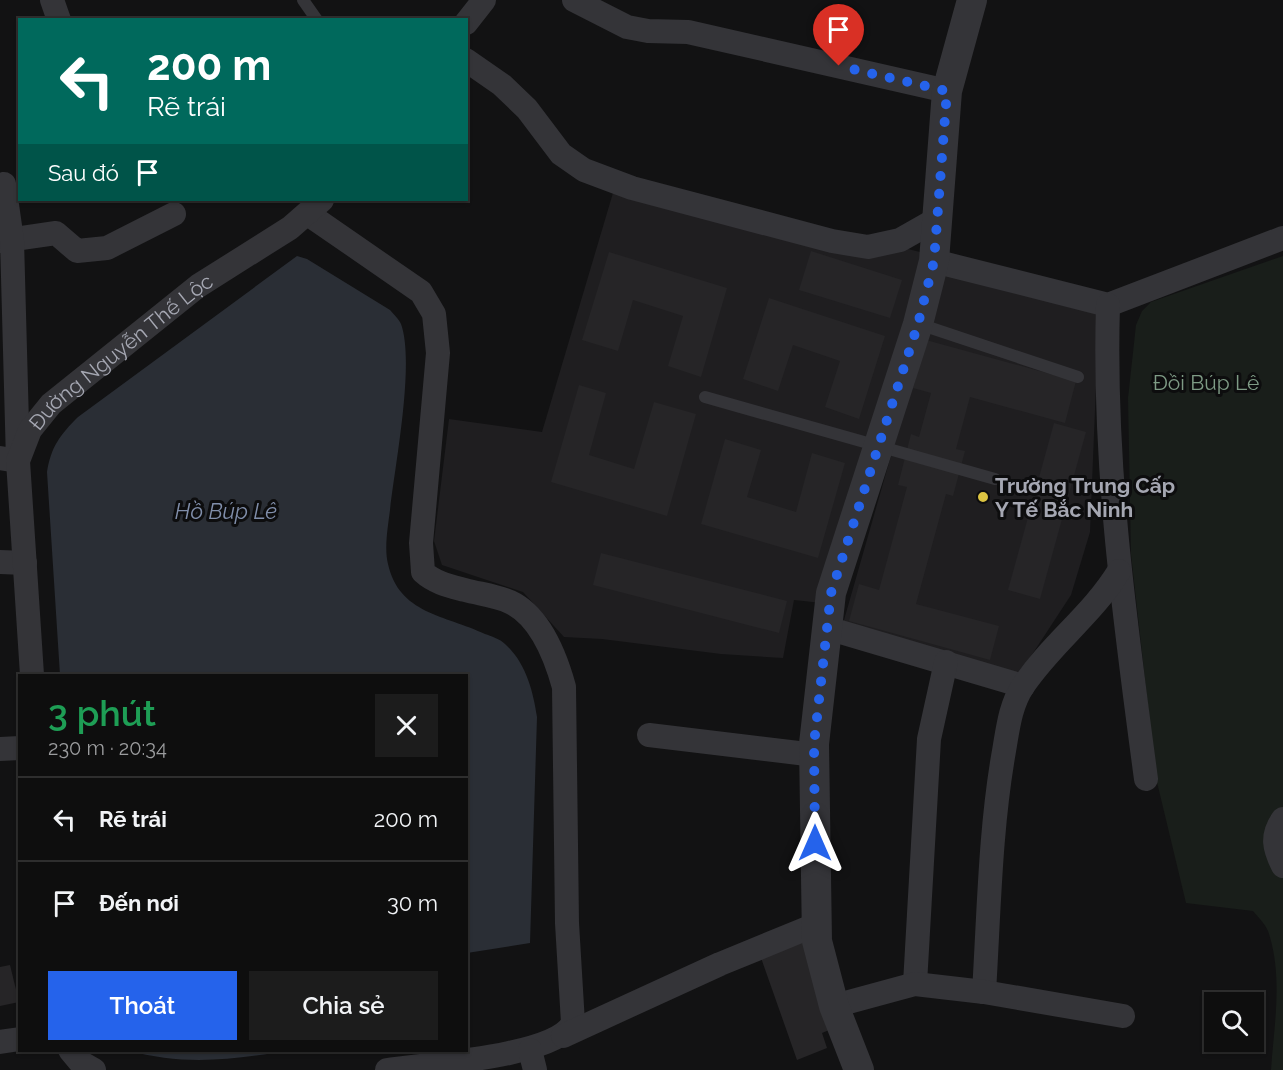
<!DOCTYPE html>
<html lang="vi">
<meta charset="utf-8">
<style>
body{margin:0;font-family:Raleway,sans-serif;background:#1c1c1c;color:#f1f3f6;height:100vh;display:flex;flex-direction:column;font-size:22px;white-space:nowrap}
*{box-sizing:border-box;margin:0}
p{font-size:20px;color:#9b9c9e}
.icon{flex:none;width:33px;height:33px;fill:none;stroke:currentColor;stroke-width:2;stroke-linecap:round;stroke-linejoin:round}
.map{position:relative;flex:1;overflow:hidden}
.details{position:absolute;left:18px;top:674px;width:450px;height:378px;display:flex;flex-direction:column;background:#0e0e0e;border-radius:0px;box-shadow:0 2px 4px #0004,0 0 0 2px #2e2e2e}
.details>*{flex:none}
.hud{position:absolute;left:18px;top:18px;width:450px;height:183px;border-radius:0px;box-shadow:0 2px 4px #0004,0 0 0 2px #2e2e2e;background:#00695c;color:#fff;overflow:hidden}
.fabs{position:absolute;left:1204px;top:992px;display:grid;gap:12px}
.fabs a{display:grid;place-items:center;width:60px;height:60px;border-radius:0px;background:#0e0e0e;box-shadow:0 2px 4px #0004,0 0 0 2px #2e2e2e;font-size:30px}
.pin{position:absolute;display:grid;place-items:center;width:51px;height:51px;color:#fff;margin:-62px -26px;border-radius:50% 50% 50% 0;rotate:-45deg;box-shadow:0 0 6px #0007}
.pin .icon{rotate:45deg}
.me{position:absolute;width:66px;margin:-33px;rotate:0deg;stroke-linejoin:round;filter:drop-shadow(0 0 4px #0008)}
.turn{display:flex;align-items:center;gap:21px;height:126px;padding:0 30px;font-size:27px}
.turn .icon{width:78px;height:78px;stroke-width:2.5}
.turn b{display:block;font-size:42px;line-height:51px}
.then{display:flex;align-items:center;height:57px;padding:0 30px;background:#0003;gap:12px;font-size:22px}
.round{display:grid;place-items:center;flex:none;width:63px;height:63px;border-radius:0px;background:#1c1c1c}
.headline{display:flex;align-items:center;justify-content:space-between;height:102px;padding:0 30px}
h1{font-size:36px;font-weight:600;line-height:45px;color:#1e9e55}
.cta{display:flex;gap:12px;margin-top:auto;padding:12px 30px}
.cta a{flex:1;height:69px;border-radius:0px;background:#2563eb;color:#fff;font-size:24px;font-weight:600;line-height:69px;text-align:center}
.cta a+a{background:#1c1c1c;color:#f1f3f6}
ul{padding:0;list-style:none}
li{display:flex;align-items:center;gap:18px;height:84px;padding:0 30px;border-top:2px solid #2e2e2e}
li div{flex:1}
li b{display:block;font-size:22px}
li em{font-style:normal}
.map>svg:first-child{display:block}
.built{fill:#1f1e20}
.green{fill:#191e1a}
.water{fill:#2a2e35}
.building{fill:#262527}
.lines{fill:none;stroke-linecap:round;stroke-linejoin:round}
.service{stroke:#343438;stroke-width:12}
.minor{stroke:#343438;stroke-width:24}
.tertiary{stroke:#343438;stroke-width:30}
.route{stroke:#2563eb;stroke-width:10;stroke-dasharray:0 18}
.poi-dot{fill:#dcc442;stroke:#0d0d0e;stroke-width:2}
.labels{text-anchor:middle;dominant-baseline:central;stroke-width:6;stroke-linejoin:round;paint-order:stroke}
.street-label{font-size:21px;fill:#a5a7b2;stroke:#0d0d0e}
.park-label{font-size:21px;fill:#7e9b85;stroke:#0d0d0e}
.poi-label{font-size:21px;font-weight:bold;fill:#a5a7b2;stroke:#0d0d0e;text-anchor:start}
.water-label{font-size:22px;font-style:italic;fill:#808eaa;stroke:#0d0d0e}
</style>
<div class="map">
<svg width="1283" height="1070" viewBox="0 0 1283 1070">
<rect width="100%" height="100%" fill="#121213"/>
<!-- built -->
<g class="built">
<path d="M618,176L928,254L822,603L794,600L783,658L721,654L602,639L564,637L523,592L442,565L434,541L449,419L542,432Z"/>
<path d="M943,274L1099,312L1090,532L1071,595L1018,676L842,627Z"/>
</g>
<!-- green -->
<path class="green" d="M1283,256V1070H1271C1274,1025 1283,979 1269,934C1267,926 1259,918 1253,911L1186,903L1156,778L1131,554L1128,398L1136,325L1142,311L1151,302Z"/>
<!-- water -->
<g class="water">
<path d="M297,256L307,259L390,310C394,315 399,319 401,324C415,363 395,465 390,510C388,526 384,548 388,564C399,614 445,615 485,634C491,636 500,639 505,644C526,663 533,691 537,717L530,943L467,953L466,675H60L47,472C51,447 60,435 78,417Z"/>
<path d="M127,1050H295C234,1059 187,1067 127,1050Z"/>
</g>
<!-- building -->
<g class="building">
<path d="M811,251L902,280L890,318L799,290Z"/>
<path d="M609,252L727,288L701,377L668,366L683,316L633,300L618,351L582,340Z"/>
<path d="M769,298L885,336L859,419L825,407L840,361L793,345L778,391L743,379Z"/>
<path d="M926,340L1076,381L1065,423L970,397L956,449L965,451L953,496L946,494L916,604L999,626L990,660L849,621L859,584L879,590L907,487L898,485L911,434L919,437L931,393L913,388Z"/>
<path d="M579,385L606,393L589,455L634,469L654,402L696,414L667,516L551,482Z"/>
<path d="M1054,423L1086,432L1040,599L1008,590Z"/>
<path d="M725,439L761,450L747,497L796,512L812,453L845,463L818,558L701,524Z"/>
<path d="M601,553L787,601L779,633L593,585Z"/>
<path d="M804,938L836,1027L822,1033L827,1048L797,1060L760,955Z"/>
<path d="M10,965L19,1002L0,1006V967Z"/>
</g>
<g class="lines">
<!-- service -->
<g class="service">
<path d="M303,0L317,20"/>
<path d="M919,324L1078,377"/>
<path d="M705,397L995,479"/>
</g>
<!-- minor -->
<g class="minor">
<path d="M52,0L59,20"/>
<path d="M574,0L627,27L648,31L688,32L947,91"/>
<path d="M466,23L484,0"/>
<path d="M466,60L502,85L527,109L561,154L584,170L632,188L832,241L868,247L900,240L937,219"/>
<path d="M308,214L421,292L434,314L438,353L421,543L423,572C435,583 450,586 465,590C480,594 497,596 510,602C540,616 556,658 564,687L567,923L573,1023C555,1057 427,1064 387,1070"/>
<path d="M0,241L56,233L77,251L107,248L174,214"/>
<path d="M934,261L1108,305L1283,238"/>
<path d="M1108,305C1103,465 1125,621 1146,779"/>
<path d="M0,458L18,461L12,240L4,184"/>
<path d="M0,562L25,563"/>
<path d="M827,628L1023,686"/>
<path id="s1" d="M32,675L18,461L30,430L51,404L198,286L290,228L322,200"/>
<path d="M649,735L815,755"/>
<path d="M0,749L20,748"/>
<path d="M1283,819C1271,836 1274,848 1283,866"/>
<path d="M915,984L929,739L946,662"/>
<path d="M984,992C989,912 990,830 1004,751C1008,728 1010,706 1023,686C1051,644 1093,614 1119,571"/>
<path d="M834,1006L915,984L984,992L1123,1016"/>
<path d="M563,1036L720,964L815,925"/>
<path d="M0,1042L20,1039"/>
<path d="M70,1050L80,1062L94,1070"/>
<path d="M530,1050L535,1070"/>
</g>
<!-- tertiary -->
<path class="tertiary" d="M859,1070L834,1006L817,941L814,744L831,593L918,324L934,261L947,91L972,0"/>
</g>
<g class="lines">
<!-- route -->
<path class="route" d="M815,843L814,744L831,593L918,324L934,261L947,91L839,66"/>
</g>
<!-- markers -->
<circle class="poi-dot" cx="983" cy="497" r="6"/>
<g class="labels">
<!-- street labels -->
<g class="street-label">
<text stroke="none"><textPath href="#s1" startOffset="368">Đường Nguyễn Thế Lộc</textPath></text>
</g>
<!-- park labels -->
<g class="park-label">
<text x="1206" y="382">Đồi Búp Lê</text>
</g>
<!-- poi labels -->
<g class="poi-label">
<text x="995" y="485">Trường Trung Cấp<tspan x="995" dy="24">Y Tế Bắc Ninh</tspan></text>
</g>
<!-- water labels -->
<g class="water-label">
<text x="226" y="511">Hồ Búp Lê</text>
</g>
</g>
</svg>
<div class="fabs">
<a><svg class="icon" aria-label="search" viewBox="0 0 24 24"><circle cx="10" cy="10" r="6"/><path d="M15 15l6 6"/></svg></a>
</div>
<div class="pin" style="left:839px;top:66px;background:#d93025"><svg class="icon" aria-label="arrive" viewBox="0 0 24 24"><path d="M6 21V4h12l-3 4 3 4H6"/></svg></div>
<svg class="me" style="left:815px;top:843px" viewBox="-20 -20 40 40"><path d="M0-17L14 15 0 8-14 15z" fill="#2563eb" stroke="#fff" stroke-width="4"/></svg>
<div class="hud">
<div class="turn"><svg class="icon" aria-label="left" viewBox="0 0 24 24"><path d="M17 20v-9H6M10 6l-5 5 5 5"/></svg><div><b>200 m</b>Rẽ trái</div></div>
<div class="then">Sau đó<svg class="icon" aria-label="arrive" viewBox="0 0 24 24"><path d="M6 21V4h12l-3 4 3 4H6"/></svg></div>
</div>
<section class="details">
<div class="headline"><div><h1>3 phút</h1><p>230 m · 20:34</p></div><a class="round"><svg class="icon" aria-label="close" viewBox="0 0 24 24"><path d="M6 6l12 12M18 6L6 18"/></svg></a></div>
<ul>
<li><svg class="icon" aria-label="left" viewBox="0 0 24 24"><path d="M17 20v-9H6M10 6l-5 5 5 5"/></svg><div><b>Rẽ trái</b></div><em>200 m</em></li>
<li><svg class="icon" aria-label="arrive" viewBox="0 0 24 24"><path d="M6 21V4h12l-3 4 3 4H6"/></svg><div><b>Đến nơi</b></div><em>30 m</em></li>
</ul>
<div class="cta"><a>Thoát</a><a>Chia sẻ</a></div>
</section>
</div>
